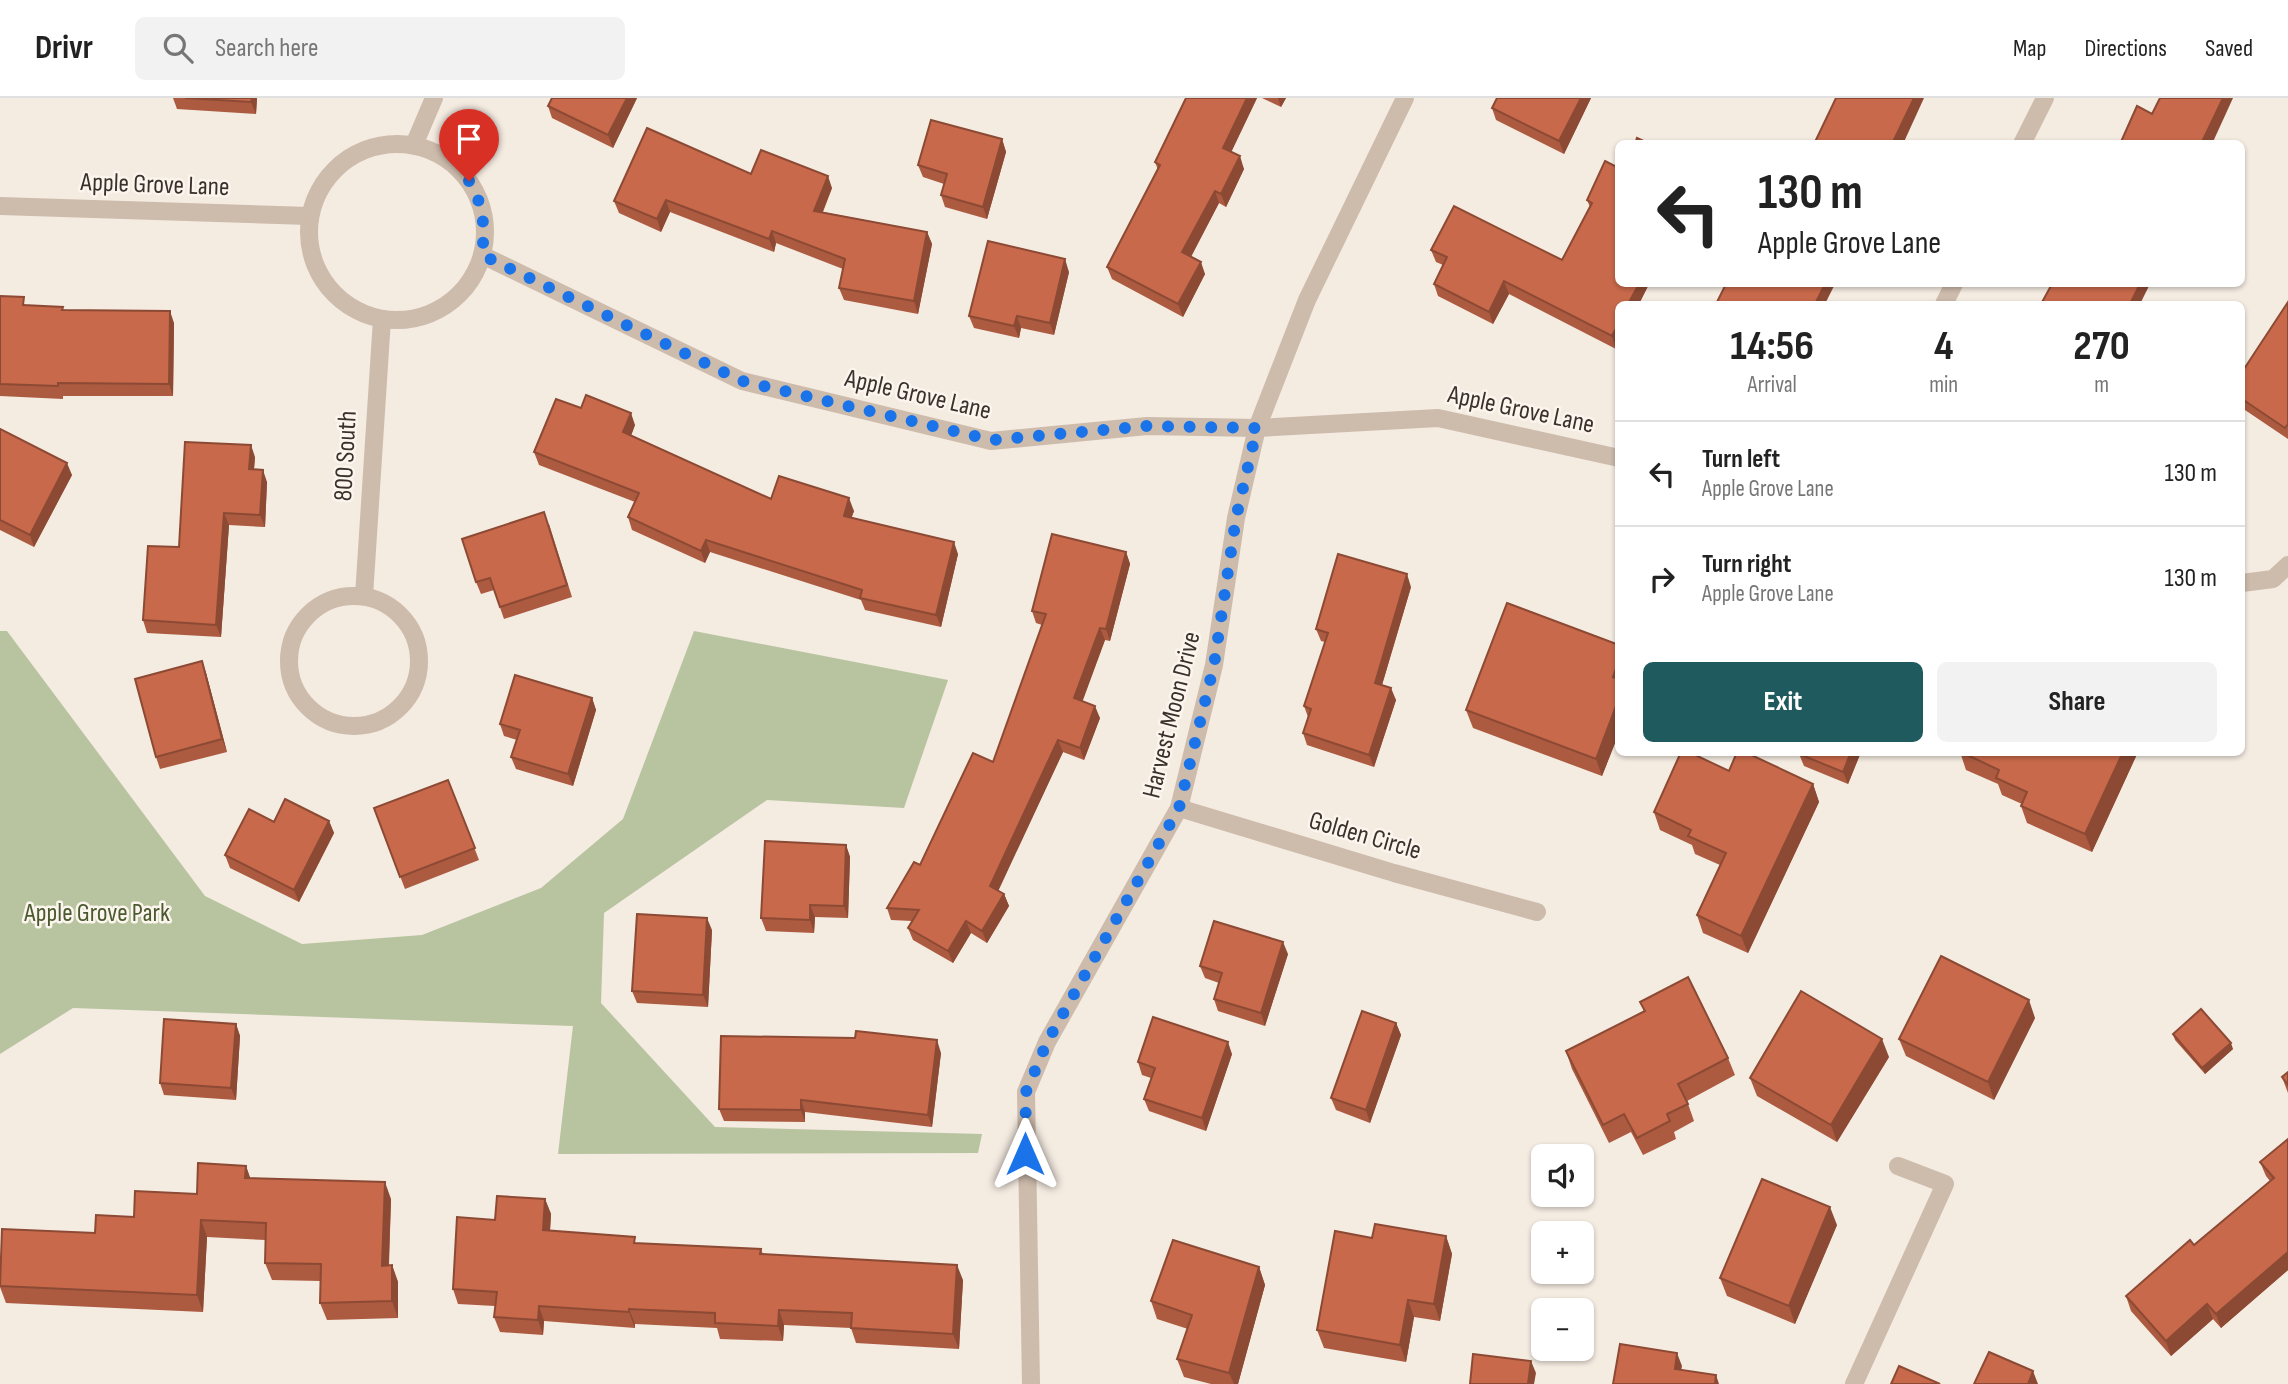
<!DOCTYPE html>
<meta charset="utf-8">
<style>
body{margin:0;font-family:"Sofia Sans Condensed",sans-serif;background:#f2f2f2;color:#222;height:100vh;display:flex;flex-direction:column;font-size:26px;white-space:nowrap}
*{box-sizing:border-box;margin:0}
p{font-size:23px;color:#767676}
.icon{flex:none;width:38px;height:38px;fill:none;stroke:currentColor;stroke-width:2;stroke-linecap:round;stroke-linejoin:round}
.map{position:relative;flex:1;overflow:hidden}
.details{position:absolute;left:1615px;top:203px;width:630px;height:455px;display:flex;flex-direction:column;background:#fff;border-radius:10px;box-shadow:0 2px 5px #0004}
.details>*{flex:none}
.top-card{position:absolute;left:1615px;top:42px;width:630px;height:147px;border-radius:10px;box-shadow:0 2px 5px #0004;background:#fff;color:#222;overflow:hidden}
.fabs{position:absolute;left:1531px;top:1046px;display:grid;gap:14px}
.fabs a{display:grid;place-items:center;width:63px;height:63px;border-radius:10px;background:#fff;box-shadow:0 2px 5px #0004;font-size:35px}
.pin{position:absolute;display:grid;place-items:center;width:60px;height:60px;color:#fff;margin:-72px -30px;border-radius:50% 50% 50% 0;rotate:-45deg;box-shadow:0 0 7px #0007}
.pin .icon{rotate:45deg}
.me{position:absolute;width:77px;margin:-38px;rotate:0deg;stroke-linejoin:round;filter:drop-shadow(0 0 5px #0008)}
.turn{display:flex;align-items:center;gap:24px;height:147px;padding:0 28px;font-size:32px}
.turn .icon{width:91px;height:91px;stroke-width:2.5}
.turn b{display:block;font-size:49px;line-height:60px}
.eta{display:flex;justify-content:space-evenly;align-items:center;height:119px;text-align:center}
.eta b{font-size:42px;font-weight:700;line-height:49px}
.primary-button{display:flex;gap:14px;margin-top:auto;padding:14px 28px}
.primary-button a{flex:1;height:80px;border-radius:10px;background:#1f5a5e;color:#fff;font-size:28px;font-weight:700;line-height:80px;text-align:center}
.primary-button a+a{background:#f2f2f2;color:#222}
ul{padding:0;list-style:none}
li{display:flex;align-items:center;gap:21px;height:105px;padding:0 28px;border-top:2px solid #e0e0e0}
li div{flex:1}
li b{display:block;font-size:26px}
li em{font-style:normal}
header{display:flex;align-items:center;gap:42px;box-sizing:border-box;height:98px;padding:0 35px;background:#fff;border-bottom:2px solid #e0e0e0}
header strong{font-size:33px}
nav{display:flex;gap:38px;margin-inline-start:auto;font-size:24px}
.search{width:490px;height:63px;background:#f2f2f2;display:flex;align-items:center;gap:18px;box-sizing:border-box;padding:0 24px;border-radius:10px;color:#767676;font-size:26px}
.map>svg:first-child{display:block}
.green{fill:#b8c4a0}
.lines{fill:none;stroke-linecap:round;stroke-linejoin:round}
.lane{stroke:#cdbbac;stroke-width:18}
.street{stroke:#cdbbac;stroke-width:18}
.wall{fill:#ac5a40}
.shaded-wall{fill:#8c4a34}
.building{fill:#c8694b;stroke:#8c4a34;stroke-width:2}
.route{stroke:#1a73e8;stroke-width:12;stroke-dasharray:0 21.6}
.labels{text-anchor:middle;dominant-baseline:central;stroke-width:5;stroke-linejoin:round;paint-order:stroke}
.street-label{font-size:26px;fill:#3b302b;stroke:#fbf5ee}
.park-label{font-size:26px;fill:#4a5a2e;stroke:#fbf5ee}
</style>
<header>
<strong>Drivr</strong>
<div class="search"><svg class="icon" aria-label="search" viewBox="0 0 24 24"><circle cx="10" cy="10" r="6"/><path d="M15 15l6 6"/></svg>Search here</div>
<nav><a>Map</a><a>Directions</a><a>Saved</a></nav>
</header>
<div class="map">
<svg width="2288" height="1286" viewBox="0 0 2288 1286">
<rect width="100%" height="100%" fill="#f4ebe1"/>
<!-- green -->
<path class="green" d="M0,533H7L205,798L302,846L422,837L541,790L623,721L694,533L948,582L904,710L767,702L604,815L601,905L715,1029L982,1036L978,1055L558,1056L573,928L73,910L0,956Z"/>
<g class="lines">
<!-- lane -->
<path class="lane" d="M1854,1286L1945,1086L1898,1068"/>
<!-- street -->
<g class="street">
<path d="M2022,46L2045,0"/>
<circle cx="397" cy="134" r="88"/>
<path d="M414,47L434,0"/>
<path d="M0,108L309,118"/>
<path d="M482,157L742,283L991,343L1147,328L1257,330L1438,320L1619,360"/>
<path d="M1944,206L1954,186"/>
<path d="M2242,485L2273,481L2288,467"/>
<path d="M364,498L382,221"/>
<circle cx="354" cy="563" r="65"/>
<path d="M1179,710L1394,775L1537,814"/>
<path d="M1031,1286L1026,994L1047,944L1179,710L1214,567L1236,420L1257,330L1307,202L1405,0"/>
</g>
</g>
<!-- wall -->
<g class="wall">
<path d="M173,0H257L256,16L177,11Z"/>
<path d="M552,0H637L613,50L552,20L548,8Z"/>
<path d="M1186,0H1257L1231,54L1244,71L1226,109L1219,105L1191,159L1205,176L1183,219L1112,181L1107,169L1158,72L1155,64Z"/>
<path d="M1262,0H1286L1281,9Z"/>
<path d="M1591,0L1564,56L1496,22L1492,10Z"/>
<path d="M1002,41L1006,54L987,121L945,109L941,97L944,86L923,79L918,67Z"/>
<path d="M1605,63L1619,186H1649L1639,206H1619V246L1616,251L1509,196L1493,226L1438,198L1434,186L1443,167L1436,164L1431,152L1562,162L1590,109L1587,102Z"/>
<path d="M751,76L832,90L823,114L927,134L932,146L918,216L844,202L839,190L843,171L776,145L774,154L670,114L661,134L619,115L614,103Z"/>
<path d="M1069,174L1054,237L1021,230L1019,240L974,230L969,218Z"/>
<path d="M0,198L27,207L174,225L173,298H63V301L0,298Z"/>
<path d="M2288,204V341L2242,310V274Z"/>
<path d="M581,310L635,327L631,337L771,401L854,413L851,420L958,456L941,529L865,512L861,502L710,454L705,465L632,432L628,419L635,404L539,367L534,354Z"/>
<path d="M0,331L72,377L34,449L0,432Z"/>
<path d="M255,359L254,371L267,384L265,429L229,427L221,539L147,535L143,522L179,449Z"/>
<path d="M549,426L572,499L504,521L494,492L481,496L476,484Z"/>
<path d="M1126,454L1130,466L1110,543L1105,542L1082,603L1100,620L1084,662L1063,654L998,792L1004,796L1009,808L987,845L971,835L953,865L913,842L908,830L912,823L891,822L887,810L920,767L993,664L1042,527L1036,525L1032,513Z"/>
<path d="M1411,489L1382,587L1396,602L1374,669L1307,647L1303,635L1308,619L1304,608L1325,544L1321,543L1316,531Z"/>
<path d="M1619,547V635L1602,678L1473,630L1466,612Z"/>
<path d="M202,563L206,575L227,654L160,671L156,659Z"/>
<path d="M592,600L596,612L573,688L516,671L511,659L517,642L504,638L500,626Z"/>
<path d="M1800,654H1861L1848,686L1804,668L1799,656Z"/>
<path d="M1960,654H2138L2092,754L2027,725L2021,708L2022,706L2002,697L1998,686L1966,672Z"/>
<path d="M1729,673L1813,686L1819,704L1748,855L1703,835L1697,817L1720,767L1695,756L1692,747L1660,732L1654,714Z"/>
<path d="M448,682L479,762L405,791L374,710Z"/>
<path d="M329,723L334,735L299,804L230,770L225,757L274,724Z"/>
<path d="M846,747L850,759L848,820L815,819L814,835L766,833L761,820Z"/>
<path d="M712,832L708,909L637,905L632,893Z"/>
<path d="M1288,856L1265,928L1218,913L1214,901L1219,885L1205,880L1200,868Z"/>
<path d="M1640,904L1728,960L1735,977L1687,1003L1694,1023L1674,1034L1676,1041L1643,1057L1631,1034L1609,1045L1572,971L1566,953L1644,913Z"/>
<path d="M2035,920L1994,1002L1906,958L1899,941Z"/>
<path d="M1396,925L1401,937L1370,1025L1336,1012L1331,1000Z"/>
<path d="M236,926L240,938L236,1002L164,997L160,985Z"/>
<path d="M2173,936L2233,951L2205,976L2175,942Z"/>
<path d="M941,955L932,1029L805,1014V1024L724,1023L719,1011Z"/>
<path d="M1232,956L1206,1033L1149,1013L1144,1001L1151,980L1142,977L1138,964Z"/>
<path d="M1889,959L1837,1044L1757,998L1750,980Z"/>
<path d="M2288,974V995L2282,979Z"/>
<path d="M2288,1041V1172L2221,1230L2213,1221L2171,1258L2131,1213L2126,1198L2194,1147L2270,1083L2266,1078L2260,1064Z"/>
<path d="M246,1068L250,1080L391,1101L389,1167H392L398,1184V1220L327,1222L320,1205L321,1183L272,1182L265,1165L266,1142L207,1139L203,1214L6,1205L0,1189L2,1131L95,1135L134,1119L197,1096Z"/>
<path d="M545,1101L551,1116L550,1133L637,1145L761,1151L763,1156L963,1182L959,1251L856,1245L851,1230L784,1227L783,1243L720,1241L717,1230L635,1226V1230L544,1223L543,1237L500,1234L494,1219L495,1208L458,1206L453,1191L495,1122Z"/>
<path d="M1837,1127L1795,1226L1727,1198L1720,1180Z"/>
<path d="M1446,1138L1452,1156L1440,1223L1414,1219L1406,1264L1324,1250L1317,1232L1372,1140Z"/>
<path d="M1259,1169L1265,1187L1238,1286H1211L1184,1279L1177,1261L1188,1231L1157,1221L1151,1203Z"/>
</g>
<!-- shaded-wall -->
<g class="shaded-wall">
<path d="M252,0H257L256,16L251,4Z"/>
<path d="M627,0H637L613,50L608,37Z"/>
<path d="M1247,0H1257L1227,63L1223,50Z"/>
<path d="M1278,0H1286L1281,9Z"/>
<path d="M1581,0H1591L1564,56L1559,43Z"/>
<path d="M1914,0H1924L1903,46H1892Z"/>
<path d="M2223,0H2233L2212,46H2201Z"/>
<path d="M1002,41L1006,54L987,121L983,109Z"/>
<path d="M1240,58L1244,71L1226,109L1221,96Z"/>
<path d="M828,78L832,90L818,125L814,113Z"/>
<path d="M1215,93L1219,105L1187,166L1182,154Z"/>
<path d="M666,102L670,114L661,134L657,121Z"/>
<path d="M772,133L776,145L774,154L769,141Z"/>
<path d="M927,134L932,146L918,216L914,203Z"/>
<path d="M1065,161L1069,174L1054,237L1050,225Z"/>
<path d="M1201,164L1205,176L1183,219L1178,206Z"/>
<path d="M1504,183L1509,196L1493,226L1489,214Z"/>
<path d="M1639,186H1649L1639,206H1628Z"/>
<path d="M1825,186H1835L1825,206H1815Z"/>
<path d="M2140,186H2150L2140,206H2130Z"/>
<path d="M170,213L174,225L173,298L169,286Z"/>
<path d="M1017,218L1021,230L1019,240L1014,228Z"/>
<path d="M1619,225V246L1616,251L1612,238Z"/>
<path d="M631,315L635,327L628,346L623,334Z"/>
<path d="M251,347L255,359L253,383L249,371Z"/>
<path d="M67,365L72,377L34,449L30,437Z"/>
<path d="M263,372L267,384L265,429L260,417Z"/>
<path d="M849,400L854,413L848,430L844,418Z"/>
<path d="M224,415L229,427L221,539L216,527Z"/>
<path d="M706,442L710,454L705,465L701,453Z"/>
<path d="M954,444L958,456L941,529L936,517Z"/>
<path d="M1126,454L1130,466L1110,543L1106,531Z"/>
<path d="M1407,476L1411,489L1379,597L1375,585Z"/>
<path d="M1100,530L1105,542L1079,613L1074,600Z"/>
<path d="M1619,562V595L1613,579Z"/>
<path d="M202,563L206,575L227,654L222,641Z"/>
<path d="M1391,590L1396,602L1374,669L1369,657Z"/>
<path d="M592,600L596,612L573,688L568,676Z"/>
<path d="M1619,600V635L1602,678L1596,661Z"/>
<path d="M1095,608L1100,620L1084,662L1080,650Z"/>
<path d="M1058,642L1063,654L995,800L990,788Z"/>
<path d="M1851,654H1861L1848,686L1843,674Z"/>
<path d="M2123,654H2138L2092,754L2085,736Z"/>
<path d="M1813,686L1819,704L1748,855L1741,838Z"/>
<path d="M329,723L334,735L299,804L294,792Z"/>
<path d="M846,747L850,759L848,820L844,808Z"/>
<path d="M1004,796L1009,808L987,845L982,833Z"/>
<path d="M810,807L815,819L814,835L810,822Z"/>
<path d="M707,820L712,832L708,909L703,897Z"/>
<path d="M966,823L971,835L953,865L948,853Z"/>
<path d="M1283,844L1288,856L1265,928L1261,915Z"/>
<path d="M2029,902L2035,920L1994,1002L1988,984Z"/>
<path d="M1396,925L1401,937L1370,1025L1366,1012Z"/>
<path d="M236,926L240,938L236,1002L231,990Z"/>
<path d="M1882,941L1889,959L1837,1044L1831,1027Z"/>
<path d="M937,942L941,955L932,1029L928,1017Z"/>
<path d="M1228,944L1232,956L1206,1033L1202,1020Z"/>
<path d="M2231,945L2233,951L2205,976L2202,970Z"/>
<path d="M801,1002L805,1014V1024L801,1012Z"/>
<path d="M246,1068L252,1085L245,1080Z"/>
<path d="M385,1084L391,1101L388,1185L382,1168Z"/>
<path d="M545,1101L551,1116L549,1147L543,1132Z"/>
<path d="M1830,1109L1837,1127L1795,1226L1789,1208Z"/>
<path d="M201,1122L207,1139L203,1214L197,1197Z"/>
<path d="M1446,1138L1452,1156L1440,1223L1434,1206Z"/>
<path d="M2288,1154V1172L2221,1230L2216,1216Z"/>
<path d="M392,1167L398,1184V1220L392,1203Z"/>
<path d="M957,1167L963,1182L959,1251L953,1236Z"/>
<path d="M1259,1169L1265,1187L1238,1286H1234L1229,1275Z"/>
<path d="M1408,1202L1414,1219L1406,1264L1400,1247Z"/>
<path d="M2207,1206L2213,1221L2171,1258L2166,1243Z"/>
<path d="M539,1208L544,1223L543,1237L538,1222Z"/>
<path d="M629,1211L635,1226V1230L629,1214Z"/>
<path d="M779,1212L784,1227L783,1243L778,1228Z"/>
<path d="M1677,1255L1682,1268L1679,1283L1675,1271Z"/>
<path d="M1531,1263L1536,1275L1534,1286H1528Z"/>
<path d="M2033,1273L2038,1286H2028Z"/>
<path d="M1716,1277L1719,1286H1715Z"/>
</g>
<!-- building -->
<g class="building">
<path d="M185,0H252L251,4Z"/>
<path d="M552,0H627L608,37L548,8Z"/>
<path d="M1186,0H1247L1223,50L1240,58L1221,96L1215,93L1182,154L1201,164L1178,206L1107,169L1160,67L1155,64Z"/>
<path d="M1497,0H1581L1559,43L1492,10Z"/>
<path d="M1836,0H1914L1892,46H1814Z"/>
<path d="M2160,0H2223L2201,46H2120L2137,8L2152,16Z"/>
<path d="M931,22L1002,41L983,109L941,97L947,76L918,67Z"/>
<path d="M647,30L751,76L761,52L828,78L814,113L927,134L914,203L839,190L845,161L772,133L769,141L666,102L657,121L614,103Z"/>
<path d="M1637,40L1650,46H1635Z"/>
<path d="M1605,63L1619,70V186H1639L1628,206H1619V225L1612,238L1504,183L1489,214L1434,186L1447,159L1431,152L1454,108L1562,162L1592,105L1587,102Z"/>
<path d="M988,143L1065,161L1050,225L1017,218L1014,228L969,218Z"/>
<path d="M1726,186H1825L1815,206H1716Z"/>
<path d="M2052,186H2065L2069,187L2070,186H2140L2130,206H2041Z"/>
<path d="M0,198L24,199L23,207L63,209L62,212L170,213L169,286L58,285V288L0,286Z"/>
<path d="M2288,204V326L2285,330L2242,301V274Z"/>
<path d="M586,297L631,315L623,334L771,401L779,378L849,400L844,418L954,444L936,517L860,500L862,492L706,442L701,453L628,419L639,395L534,354L556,301L581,310Z"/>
<path d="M0,331L67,365L30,437L0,422Z"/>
<path d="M185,344L251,347L249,371L263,372L260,417L224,415L216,527L143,522L148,448L179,449Z"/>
<path d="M544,414L567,487L500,509L490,480L476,484L462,441Z"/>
<path d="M1052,436L1126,454L1106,531L1100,530L1074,600L1095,608L1080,650L1058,642L990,788L1004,796L982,833L966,823L948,853L908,830L919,812L887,810L914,764L920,767L973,655L993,664L1046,516L1032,513Z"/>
<path d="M1338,456L1407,476L1375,585L1391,590L1369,657L1303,635L1311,611L1304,608L1328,535L1316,531Z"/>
<path d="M1507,505L1619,547V562L1613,579L1619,581V600L1596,661L1466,612Z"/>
<path d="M202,563L222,641L156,659L135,581Z"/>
<path d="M515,577L592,600L568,676L511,659L520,632L500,626Z"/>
<path d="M1681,654H1689L1729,673L1737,654H1745L1813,686L1741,838L1697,817L1726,755L1688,738L1691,732L1654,714Z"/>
<path d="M1800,654H1851L1843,674L1799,656Z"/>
<path d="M1961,654H2123L2085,736L2021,708L2027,694L1996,680L1999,672Z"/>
<path d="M448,682L475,750L400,779L374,710Z"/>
<path d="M285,701L329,723L294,792L225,757L249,711L274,724Z"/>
<path d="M765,743L846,747L844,808L810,807V822L761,820Z"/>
<path d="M637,816L707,820L703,897L632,893Z"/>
<path d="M1214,823L1283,844L1261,915L1214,901L1222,875L1200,868Z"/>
<path d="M1941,858L2029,902L1988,984L1899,941Z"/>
<path d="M1688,879L1728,960L1678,986L1688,1006L1667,1016L1670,1023L1637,1040L1624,1016L1603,1027L1566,953L1645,913L1640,904Z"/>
<path d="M1801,893L1882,941L1831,1027L1750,980Z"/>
<path d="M2201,911L2231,945L2202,970L2173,936Z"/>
<path d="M1362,913L1396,925L1366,1012L1331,1000Z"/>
<path d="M1153,919L1228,944L1202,1020L1144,1001L1155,970L1138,964Z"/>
<path d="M164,921L236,926L231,990L160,985Z"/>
<path d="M856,933L937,942L928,1017L801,1002V1012L719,1011L721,938L855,940Z"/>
<path d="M2288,974V987L2282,979Z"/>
<path d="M2288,1041V1154L2216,1216L2207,1206L2166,1243L2126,1198L2190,1142L2194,1147L2274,1080L2260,1064Z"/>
<path d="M198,1065L246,1068L245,1080L385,1084L382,1168L392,1167V1203L320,1205L321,1166L265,1165L266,1125L201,1122L197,1197L0,1188L2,1131L95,1135L96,1117L134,1119L135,1093L197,1096Z"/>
<path d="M1762,1081L1830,1109L1789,1208L1720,1180Z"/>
<path d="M497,1098L545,1101L543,1132L635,1139L634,1145L761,1151L760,1156L957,1167L953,1236L851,1230L852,1215L779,1212L778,1228L715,1225V1215L629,1211V1214L539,1208L538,1222L494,1219L497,1194L453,1191L457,1119L495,1122Z"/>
<path d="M1375,1126L1446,1138L1434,1206L1408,1202L1400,1247L1317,1232L1335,1133L1372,1140Z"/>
<path d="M1173,1142L1259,1169L1229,1275L1177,1261L1192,1217L1151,1203Z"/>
<path d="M1620,1246L1677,1255L1675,1271L1716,1277L1715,1286H1613Z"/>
<path d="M1989,1254L2033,1273L2028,1286H1974Z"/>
<path d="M1473,1256L1531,1263L1528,1286H1470Z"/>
<path d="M1899,1268L1940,1286H1891Z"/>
</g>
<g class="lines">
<!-- route -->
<path class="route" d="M469,83C484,107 485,129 482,157L742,283L992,342L1147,328L1257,330L1236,420L1214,567L1179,710L1047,944L1026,994L1025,1056"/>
</g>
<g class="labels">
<!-- street labels -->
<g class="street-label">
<text transform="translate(155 87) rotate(2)">Apple Grove Lane</text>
<text transform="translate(918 297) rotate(13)">Apple Grove Lane</text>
<text transform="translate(1521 312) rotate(12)">Apple Grove Lane</text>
<text transform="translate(346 358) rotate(-87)">800 South</text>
<text transform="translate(1172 617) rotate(-76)">Harvest Moon Drive</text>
<text transform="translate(1365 738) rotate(16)">Golden Circle</text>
</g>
<!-- park labels -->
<g class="park-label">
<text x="97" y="815">Apple Grove Park</text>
</g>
</g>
</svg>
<div class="fabs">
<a><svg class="icon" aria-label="sound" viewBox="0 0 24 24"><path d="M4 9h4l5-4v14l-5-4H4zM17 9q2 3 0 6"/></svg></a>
<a>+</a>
<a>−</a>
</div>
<div class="pin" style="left:469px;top:83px;background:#d93025"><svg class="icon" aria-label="arrive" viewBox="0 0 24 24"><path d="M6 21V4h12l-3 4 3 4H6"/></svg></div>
<svg class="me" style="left:1025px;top:1056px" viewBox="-20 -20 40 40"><path d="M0-17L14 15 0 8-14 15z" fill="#1a73e8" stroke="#fff" stroke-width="4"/></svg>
<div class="top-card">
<div class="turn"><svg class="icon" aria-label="left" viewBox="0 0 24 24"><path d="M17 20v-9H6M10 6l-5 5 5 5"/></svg><div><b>130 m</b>Apple Grove Lane</div></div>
</div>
<section class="details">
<div class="eta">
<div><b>14:56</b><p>Arrival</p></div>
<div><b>4</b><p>min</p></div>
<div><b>270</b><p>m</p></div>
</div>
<ul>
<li><svg class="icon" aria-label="left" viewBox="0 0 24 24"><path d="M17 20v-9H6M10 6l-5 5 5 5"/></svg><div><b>Turn left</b><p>Apple Grove Lane</p></div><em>130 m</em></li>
<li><svg class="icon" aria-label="right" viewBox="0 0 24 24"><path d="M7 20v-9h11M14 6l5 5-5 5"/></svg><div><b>Turn right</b><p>Apple Grove Lane</p></div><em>130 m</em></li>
</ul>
<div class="primary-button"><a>Exit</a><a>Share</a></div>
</section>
</div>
